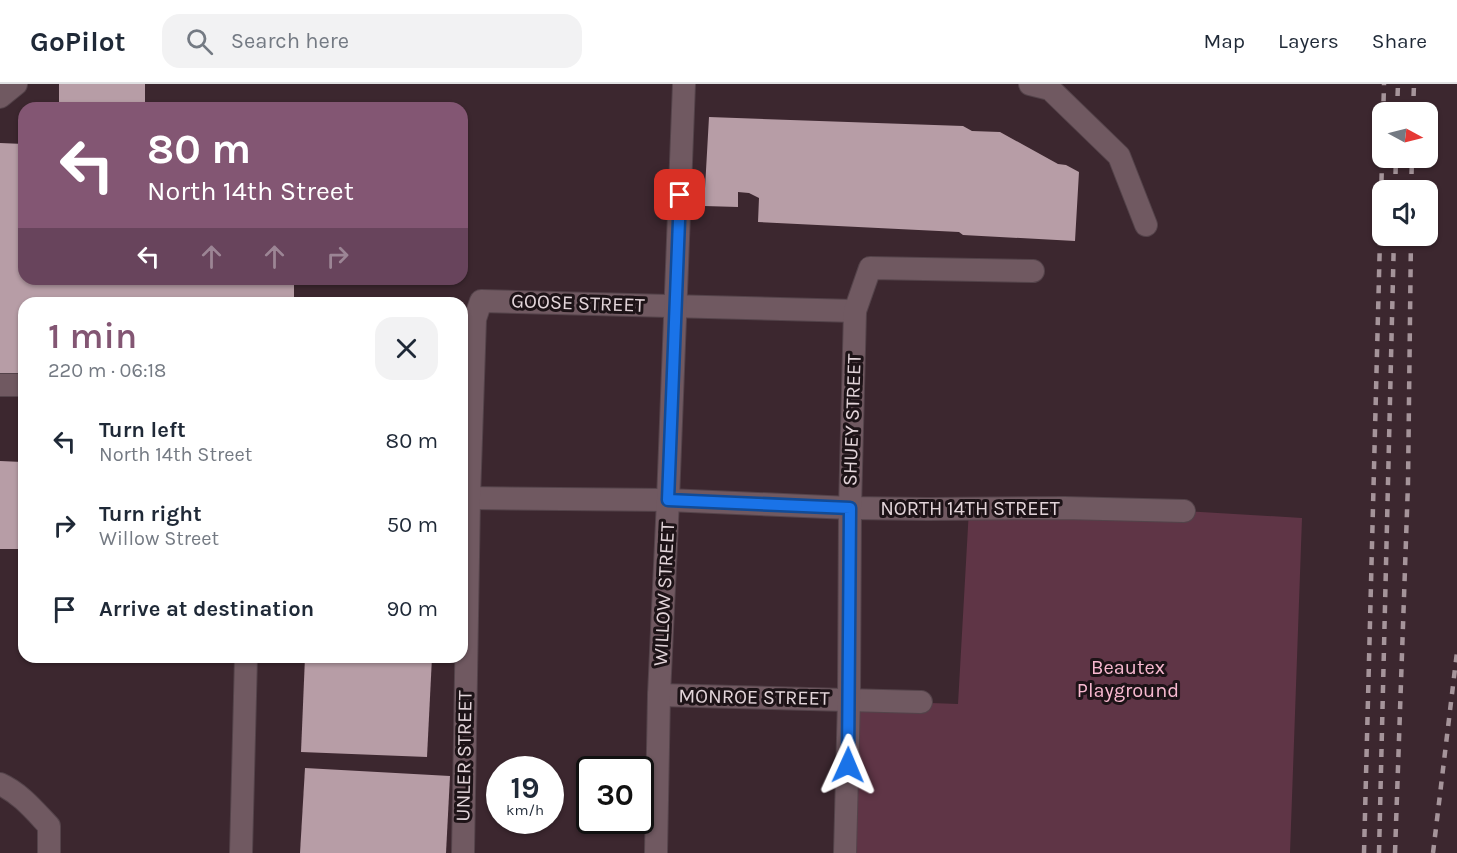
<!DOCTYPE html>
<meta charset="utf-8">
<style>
body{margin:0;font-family:Karla,sans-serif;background:#f2f2f3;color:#1f2937;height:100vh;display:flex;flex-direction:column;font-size:22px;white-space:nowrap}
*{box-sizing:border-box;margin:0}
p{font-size:20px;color:#747a83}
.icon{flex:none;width:33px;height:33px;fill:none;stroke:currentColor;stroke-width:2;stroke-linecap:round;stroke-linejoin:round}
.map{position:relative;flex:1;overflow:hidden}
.side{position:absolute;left:18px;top:213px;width:450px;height:366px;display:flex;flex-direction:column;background:#fff;border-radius:18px;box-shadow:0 2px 4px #0004}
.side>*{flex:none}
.top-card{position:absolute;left:18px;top:18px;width:450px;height:183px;border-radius:18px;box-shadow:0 2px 4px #0004;background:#835673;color:#fff;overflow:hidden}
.needle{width:39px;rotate:97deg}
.controls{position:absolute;left:1372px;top:18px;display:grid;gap:12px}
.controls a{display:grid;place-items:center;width:66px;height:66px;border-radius:12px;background:#fff;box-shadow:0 2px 4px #0004;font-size:30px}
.speed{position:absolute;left:486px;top:672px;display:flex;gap:12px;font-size:30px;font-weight:700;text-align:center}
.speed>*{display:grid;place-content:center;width:78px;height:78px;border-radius:50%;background:#fff;box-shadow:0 2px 4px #0004;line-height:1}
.speed small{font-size:15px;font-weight:400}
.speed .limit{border:3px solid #111;border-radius:9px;background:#fff;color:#111}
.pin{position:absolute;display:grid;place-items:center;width:51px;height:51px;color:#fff;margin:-26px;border-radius:12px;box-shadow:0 3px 9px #0006}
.me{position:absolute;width:66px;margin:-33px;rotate:1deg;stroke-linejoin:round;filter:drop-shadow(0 0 4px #0008)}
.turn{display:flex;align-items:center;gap:21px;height:126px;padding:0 30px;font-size:27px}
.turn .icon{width:78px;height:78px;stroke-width:2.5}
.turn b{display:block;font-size:42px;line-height:51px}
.lanes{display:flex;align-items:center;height:57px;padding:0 30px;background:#0003;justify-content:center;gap:30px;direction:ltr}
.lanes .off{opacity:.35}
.round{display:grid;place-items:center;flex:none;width:63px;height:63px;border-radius:18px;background:#f2f2f3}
.headline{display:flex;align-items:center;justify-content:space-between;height:102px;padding:0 30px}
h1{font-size:36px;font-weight:600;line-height:45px;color:#835673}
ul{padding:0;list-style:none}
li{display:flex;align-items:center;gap:18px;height:84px;padding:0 30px}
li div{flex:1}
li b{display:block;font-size:22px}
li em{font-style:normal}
header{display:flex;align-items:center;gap:36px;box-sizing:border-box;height:84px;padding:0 30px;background:#fff;border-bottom:2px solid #e0e1e3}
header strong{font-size:28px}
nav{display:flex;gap:33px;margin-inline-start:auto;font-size:21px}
.search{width:420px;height:54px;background:#f2f2f3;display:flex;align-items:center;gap:15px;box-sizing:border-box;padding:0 21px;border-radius:18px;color:#747a83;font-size:22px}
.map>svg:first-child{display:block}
.green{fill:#5f3546}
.building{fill:#b79da6}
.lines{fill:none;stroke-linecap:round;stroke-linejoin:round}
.minor-casing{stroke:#54434a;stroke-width:24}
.minor{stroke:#705961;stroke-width:22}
.rail{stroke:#a5949a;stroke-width:4.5;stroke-dasharray:8 8;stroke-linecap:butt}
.route-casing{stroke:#114b97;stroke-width:15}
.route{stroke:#1a73e8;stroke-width:10}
.labels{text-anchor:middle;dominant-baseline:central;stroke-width:6;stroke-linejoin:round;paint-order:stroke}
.street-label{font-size:20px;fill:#e3d5da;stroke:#1d1317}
.park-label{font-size:20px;fill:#f8b9d0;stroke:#1d1317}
</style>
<header>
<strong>GoPilot</strong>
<div class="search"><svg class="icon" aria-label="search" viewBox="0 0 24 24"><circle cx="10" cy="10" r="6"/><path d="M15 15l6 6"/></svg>Search here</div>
<nav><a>Map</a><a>Layers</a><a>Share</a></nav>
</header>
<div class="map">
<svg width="1457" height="769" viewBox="0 0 1457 769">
<rect width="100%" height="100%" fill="#3c272f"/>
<!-- green -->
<path class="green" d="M969,425L1184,427L1302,434L1290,769H845L849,616L958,620Z"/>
<!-- building -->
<g class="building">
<rect x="59" y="0" width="86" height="24"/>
<path d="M709,33L963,42L972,47L1000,48L1058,80L1066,81L1079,88L1075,157L963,151L959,148L758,138L759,114L749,109L738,108V123L704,122Z"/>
<path d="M0,59L24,60V195H294V219H24V313H0Z"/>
<path d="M0,377L23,378L20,465H0Z"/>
<path d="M305,573H432L427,673L301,668Z"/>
<path d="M305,684L450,692L446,769H300Z"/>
</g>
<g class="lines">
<defs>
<g id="minor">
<path d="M1030,0L1050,5L1119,72L1146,141"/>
<path d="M0,13L16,0"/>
<path d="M0,301H24"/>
<path d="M469,414L668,416L850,424L928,425L1064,424L1184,427"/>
<path d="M659,611L921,618"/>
<path d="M0,700C20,709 34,726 49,742V769"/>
<path d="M241,769L246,573"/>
<path d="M463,769L469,414L475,235L481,217L855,227"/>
<path d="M656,769L659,611L668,416L684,0"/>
<path d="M845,769L849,616L850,424L855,227L870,184L1033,187"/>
</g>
</defs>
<!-- minor casing -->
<use href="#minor" class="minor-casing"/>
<!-- minor -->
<use href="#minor" class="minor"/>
<!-- rail -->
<g class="rail">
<path d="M1397,28L1398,0"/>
<path d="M1413,28L1414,0"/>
<path d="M1395,106L1396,74"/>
<path d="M1411,106L1412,74"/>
<path d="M1364,769L1384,0"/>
<path d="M1379,769L1394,152"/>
<path d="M1395,769L1408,399L1411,152"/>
<path d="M1433,769L1457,568"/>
</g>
</g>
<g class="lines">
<defs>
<path id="route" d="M680,111L668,416L850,424L848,681"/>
</defs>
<!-- route casing -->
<use href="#route" class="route-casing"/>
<!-- route -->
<use href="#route" class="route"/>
</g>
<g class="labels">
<!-- street labels -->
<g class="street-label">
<text transform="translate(578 219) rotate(2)">GOOSE STREET</text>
<text transform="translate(852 336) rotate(-88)">SHUEY STREET</text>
<text x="970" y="424">NORTH 14TH STREET</text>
<text transform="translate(664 510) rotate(-87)">WILLOW STREET</text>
<text transform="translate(754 613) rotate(1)">MONROE STREET</text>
<text transform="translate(464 672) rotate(-89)">UNLER STREET</text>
</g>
<!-- park labels -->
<g class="park-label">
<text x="1128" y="583">Beautex<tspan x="1128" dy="23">Playground</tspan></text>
</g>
</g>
</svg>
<div class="controls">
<a><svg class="needle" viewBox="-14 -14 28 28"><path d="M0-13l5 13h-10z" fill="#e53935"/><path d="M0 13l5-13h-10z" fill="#747a83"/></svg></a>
<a><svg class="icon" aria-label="sound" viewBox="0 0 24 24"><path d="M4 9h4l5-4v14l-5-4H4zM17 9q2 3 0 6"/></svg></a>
</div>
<div class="speed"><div>19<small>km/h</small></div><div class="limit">30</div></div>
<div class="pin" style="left:680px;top:111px;background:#d93025"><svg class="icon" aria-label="arrive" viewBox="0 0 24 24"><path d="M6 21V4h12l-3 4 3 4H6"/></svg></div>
<svg class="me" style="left:848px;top:681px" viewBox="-20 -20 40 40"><path d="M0-17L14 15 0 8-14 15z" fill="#1a73e8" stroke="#fff" stroke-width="4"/></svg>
<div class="top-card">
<div class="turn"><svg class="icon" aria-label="left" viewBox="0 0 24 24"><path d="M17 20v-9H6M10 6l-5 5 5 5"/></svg><div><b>80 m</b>North 14th Street</div></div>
<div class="lanes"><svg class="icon" aria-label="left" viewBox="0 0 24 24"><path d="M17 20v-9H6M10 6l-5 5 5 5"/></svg><svg class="icon off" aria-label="ahead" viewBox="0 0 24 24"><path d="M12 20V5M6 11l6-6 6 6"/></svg><svg class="icon off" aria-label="ahead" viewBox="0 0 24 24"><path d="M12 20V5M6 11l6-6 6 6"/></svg><svg class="icon off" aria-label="right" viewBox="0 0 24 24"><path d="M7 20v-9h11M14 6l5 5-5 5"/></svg></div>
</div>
<section class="side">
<div class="headline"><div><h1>1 min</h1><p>220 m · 06:18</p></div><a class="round"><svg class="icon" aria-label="close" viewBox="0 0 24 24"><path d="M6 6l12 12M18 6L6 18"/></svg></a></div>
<ul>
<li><svg class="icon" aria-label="left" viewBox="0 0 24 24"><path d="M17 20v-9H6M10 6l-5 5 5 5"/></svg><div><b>Turn left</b><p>North 14th Street</p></div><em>80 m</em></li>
<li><svg class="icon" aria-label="right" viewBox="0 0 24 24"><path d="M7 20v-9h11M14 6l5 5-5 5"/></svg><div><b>Turn right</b><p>Willow Street</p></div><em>50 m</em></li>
<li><svg class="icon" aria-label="arrive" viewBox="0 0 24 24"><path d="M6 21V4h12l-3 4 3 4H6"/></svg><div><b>Arrive at destination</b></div><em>90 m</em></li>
</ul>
</section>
</div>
